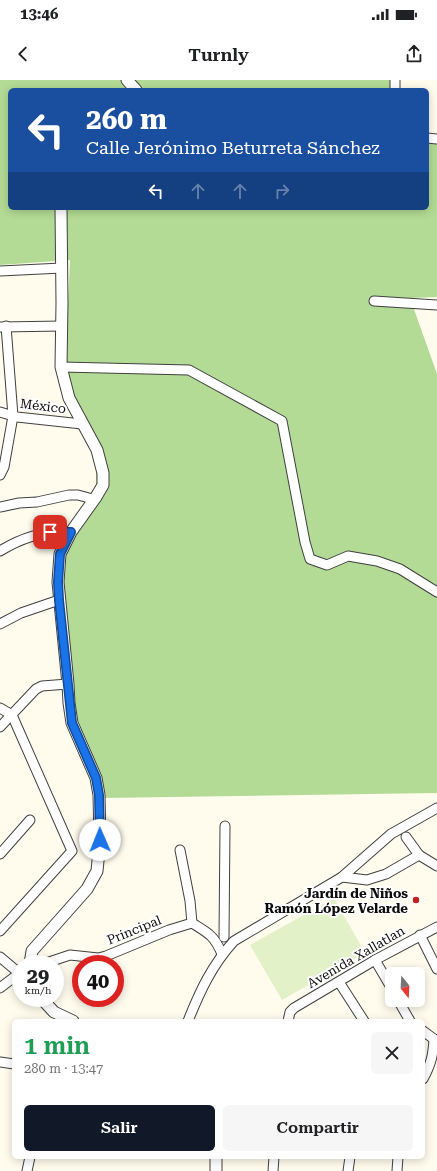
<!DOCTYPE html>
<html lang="es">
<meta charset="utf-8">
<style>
body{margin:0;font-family:"Roboto Serif",serif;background:#f6f6f6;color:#202124;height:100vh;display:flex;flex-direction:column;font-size:15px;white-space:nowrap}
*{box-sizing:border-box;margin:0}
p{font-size:13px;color:#757577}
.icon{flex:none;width:22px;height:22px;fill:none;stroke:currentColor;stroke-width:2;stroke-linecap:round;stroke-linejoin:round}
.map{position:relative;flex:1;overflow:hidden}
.drawer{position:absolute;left:12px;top:939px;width:413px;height:140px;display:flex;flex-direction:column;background:#fff;border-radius:6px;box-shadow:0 2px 10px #0003}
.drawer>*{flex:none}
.hud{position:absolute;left:8px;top:8px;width:421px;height:122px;border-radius:6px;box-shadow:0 2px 10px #0003;background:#1a4fa0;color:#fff;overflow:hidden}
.needle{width:26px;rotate:162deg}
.fabs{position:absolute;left:385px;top:887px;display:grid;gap:8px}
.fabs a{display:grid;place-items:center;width:40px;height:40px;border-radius:6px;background:#fff;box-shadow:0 2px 10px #0003;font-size:20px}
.speed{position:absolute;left:12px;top:875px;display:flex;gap:8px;font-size:20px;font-weight:700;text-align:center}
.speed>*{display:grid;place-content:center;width:52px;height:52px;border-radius:50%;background:#fff;box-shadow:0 2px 10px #0003;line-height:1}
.speed small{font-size:10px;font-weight:400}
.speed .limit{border:6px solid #d22;background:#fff;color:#111}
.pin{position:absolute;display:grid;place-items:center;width:34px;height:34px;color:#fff;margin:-17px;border-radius:8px;box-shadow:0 2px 6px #0006}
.me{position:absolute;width:44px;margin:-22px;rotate:359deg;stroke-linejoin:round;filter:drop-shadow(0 0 3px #0008)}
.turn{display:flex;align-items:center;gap:14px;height:84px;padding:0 12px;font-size:18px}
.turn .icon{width:52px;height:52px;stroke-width:2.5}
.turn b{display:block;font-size:28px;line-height:34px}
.lanes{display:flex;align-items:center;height:38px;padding:0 12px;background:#0003;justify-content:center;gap:20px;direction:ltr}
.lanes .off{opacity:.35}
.round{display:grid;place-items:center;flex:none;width:42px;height:42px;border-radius:6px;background:#f6f6f6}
.head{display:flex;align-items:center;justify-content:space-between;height:68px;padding:0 12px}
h1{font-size:24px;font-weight:600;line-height:30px;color:#1e9e55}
.button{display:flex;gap:8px;margin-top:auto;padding:8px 12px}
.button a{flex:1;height:46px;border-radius:6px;background:#111827;color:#fff;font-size:16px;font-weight:600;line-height:46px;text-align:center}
.button a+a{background:#f6f6f6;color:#202124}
.status{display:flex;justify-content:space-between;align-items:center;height:28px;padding:0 20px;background:#fff;direction:ltr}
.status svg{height:11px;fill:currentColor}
header{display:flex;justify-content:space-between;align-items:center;height:52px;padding:0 12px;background:#fff;font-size:18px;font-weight:600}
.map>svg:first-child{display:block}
.forest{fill:#b3db95}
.pitch{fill:#e2f1c8}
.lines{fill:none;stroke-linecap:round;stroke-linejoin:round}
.minor-casing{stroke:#404040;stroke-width:11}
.tertiary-casing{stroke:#404040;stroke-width:13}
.minor{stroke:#fff;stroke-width:9}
.tertiary{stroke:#fff;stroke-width:11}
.route-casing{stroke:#114b97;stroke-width:10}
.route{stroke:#1a73e8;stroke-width:7}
.poi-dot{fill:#c12224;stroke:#fff;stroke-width:1.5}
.labels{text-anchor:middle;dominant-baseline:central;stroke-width:4;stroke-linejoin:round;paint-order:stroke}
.street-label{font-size:13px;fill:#0d0d0d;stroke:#fff}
.poi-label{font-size:13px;font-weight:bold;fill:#0d0d0d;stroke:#fff;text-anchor:end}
</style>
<div class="status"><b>13:46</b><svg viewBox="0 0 49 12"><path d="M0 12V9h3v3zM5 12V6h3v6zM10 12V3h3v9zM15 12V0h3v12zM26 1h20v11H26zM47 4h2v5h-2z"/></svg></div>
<header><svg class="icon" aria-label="back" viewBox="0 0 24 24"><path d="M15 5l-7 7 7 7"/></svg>Turnly<svg class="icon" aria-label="share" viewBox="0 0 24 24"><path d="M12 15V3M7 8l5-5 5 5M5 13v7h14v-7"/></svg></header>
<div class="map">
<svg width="437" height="1091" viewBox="0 0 437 1091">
<rect width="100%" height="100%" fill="#fffcee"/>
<!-- forest -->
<path class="forest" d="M0,0H396L395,10H10V128H427V55L437,56V217L410,218L437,294V713L103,718L67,635L60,478L96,415V374L65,292L70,180L0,185Z"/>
<!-- pitch -->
<path class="pitch" d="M334,818L365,873L282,920L250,865Z"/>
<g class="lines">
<defs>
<g id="minor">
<path d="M395,10V0"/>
<path d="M427,58L437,59"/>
<path d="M0,191L62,188"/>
<path d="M374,221L437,225"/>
<path d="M1,247L62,246"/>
<path d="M61,287L189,290L282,341L305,462L310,479L327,485L348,476L377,481L400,489L437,512"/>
<path d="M0,332L17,337L82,344"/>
<path d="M0,395L4,387L13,336L6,246"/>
<path d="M0,427L19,423L37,422L69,415H78L89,418L92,422"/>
<path d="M0,471C21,458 46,450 71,452"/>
<path d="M0,544L21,533L59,520"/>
<path d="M0,628L12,635L72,771L0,851"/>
<path d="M0,647L36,609L42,606L68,604"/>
<path d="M406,757L419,775"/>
<path d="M180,770L190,821L192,843"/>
<path d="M0,774L30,740"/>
<path d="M342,797L367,800L386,794L419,775L437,786"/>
<path d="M420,855L437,889"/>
<path d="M224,857L225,746"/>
<path d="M0,877L19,893"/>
<path d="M375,880L392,909"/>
<path d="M43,884L70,875L98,878L106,876L169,850L192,843C208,853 214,855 222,874"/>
<path d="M339,902L364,941"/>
<path d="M0,908L21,892"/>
<path d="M398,920L410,941"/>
<path d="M188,941C200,911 212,885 234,861L342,797L391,754L437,728"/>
<path d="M288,941L290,932L294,928L375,880L437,847"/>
<path d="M423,951L434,959"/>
<path d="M0,982L14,984"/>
<path d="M423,999C431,984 433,976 434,959"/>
<path d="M27,1091L30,1077"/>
<path d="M273,1091L274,1077"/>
<path d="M348,1091L350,1077"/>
<path d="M397,1091L398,1077"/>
</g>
<g id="tertiary">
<path d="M127,0L136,10"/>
<path d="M30,884L32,871L87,809L97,791L100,760L99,715L96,698L72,643L69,623L68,604L58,502L60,474L71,452L96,417L103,405V393L97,370L69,318L61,287L62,223L61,128"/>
<path d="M41,918L54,932L73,941"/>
<path d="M216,1077V1091"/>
</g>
</defs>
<!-- minor casing -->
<use href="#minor" class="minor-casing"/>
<!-- tertiary casing -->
<use href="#tertiary" class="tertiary-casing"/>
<!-- minor -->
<use href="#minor" class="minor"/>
<!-- tertiary -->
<use href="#tertiary" class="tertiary"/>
</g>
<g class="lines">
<defs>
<path id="route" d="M50,452H71L60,474L58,502L59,520L72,643L96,698L99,715L100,760"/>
</defs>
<!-- route casing -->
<use href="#route" class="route-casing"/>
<!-- route -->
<use href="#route" class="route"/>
</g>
<!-- markers -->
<circle class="poi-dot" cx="416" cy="820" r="4"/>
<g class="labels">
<!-- street labels -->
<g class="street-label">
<text transform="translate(43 326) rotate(7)">México</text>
<text transform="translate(134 850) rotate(-22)">Principal</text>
<text transform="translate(356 877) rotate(-30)">Avenida Xallatlan</text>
</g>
<!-- poi labels -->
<g class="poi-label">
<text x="408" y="813">Jardín de Niños<tspan x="408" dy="15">Ramón López Velarde</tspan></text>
</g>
</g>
</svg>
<div class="fabs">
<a><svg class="needle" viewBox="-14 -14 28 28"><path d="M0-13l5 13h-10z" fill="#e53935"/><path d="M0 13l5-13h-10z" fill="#757577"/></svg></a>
</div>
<div class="speed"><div>29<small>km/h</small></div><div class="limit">40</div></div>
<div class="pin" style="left:50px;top:452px;background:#d93025"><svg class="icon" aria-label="arrive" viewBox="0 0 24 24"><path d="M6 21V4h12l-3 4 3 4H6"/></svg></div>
<svg class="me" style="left:100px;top:760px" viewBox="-20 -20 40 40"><circle r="19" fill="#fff"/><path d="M0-13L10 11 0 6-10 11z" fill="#1a73e8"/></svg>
<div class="hud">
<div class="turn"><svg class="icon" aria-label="left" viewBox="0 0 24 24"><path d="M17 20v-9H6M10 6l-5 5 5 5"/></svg><div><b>260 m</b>Calle Jerónimo Beturreta Sánchez</div></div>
<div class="lanes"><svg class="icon" aria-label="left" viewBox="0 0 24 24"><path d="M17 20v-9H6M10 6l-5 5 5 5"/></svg><svg class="icon off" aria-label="ahead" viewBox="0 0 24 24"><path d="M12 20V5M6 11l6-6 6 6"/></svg><svg class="icon off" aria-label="ahead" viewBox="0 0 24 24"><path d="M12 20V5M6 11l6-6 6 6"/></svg><svg class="icon off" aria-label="right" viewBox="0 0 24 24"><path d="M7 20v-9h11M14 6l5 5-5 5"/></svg></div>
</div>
<section class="drawer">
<div class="head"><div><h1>1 min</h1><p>280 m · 13:47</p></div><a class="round"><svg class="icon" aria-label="close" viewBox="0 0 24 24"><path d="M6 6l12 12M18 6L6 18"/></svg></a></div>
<div class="button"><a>Salir</a><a>Compartir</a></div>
</section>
</div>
